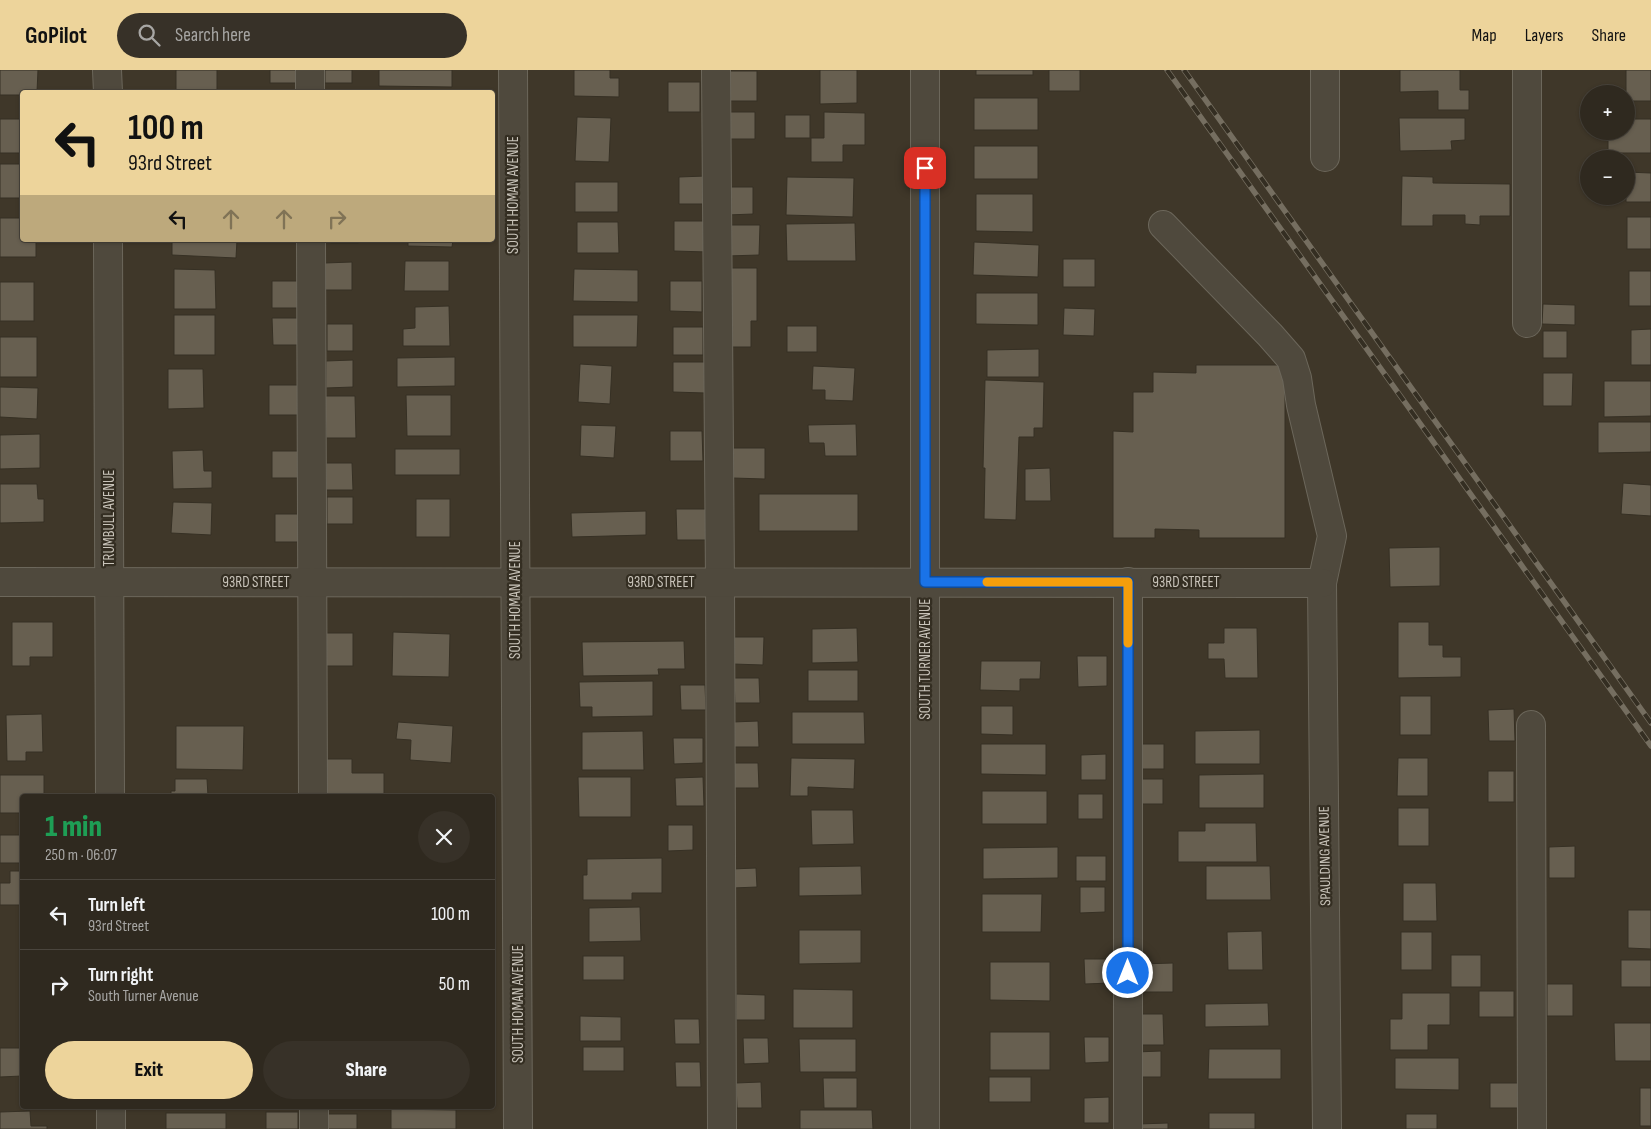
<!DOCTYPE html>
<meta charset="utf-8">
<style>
body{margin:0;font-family:"Sofia Sans Condensed",sans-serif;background:#373128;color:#f1f3f6;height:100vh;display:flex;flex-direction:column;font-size:19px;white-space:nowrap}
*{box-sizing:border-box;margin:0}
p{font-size:16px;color:#a7a6a4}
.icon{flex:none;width:28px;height:28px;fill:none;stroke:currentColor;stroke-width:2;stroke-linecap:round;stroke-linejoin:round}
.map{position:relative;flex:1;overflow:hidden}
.details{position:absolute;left:20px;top:724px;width:475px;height:315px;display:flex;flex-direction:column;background:#2f291f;border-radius:5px;box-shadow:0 1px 4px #0004,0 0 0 1px #4a453d}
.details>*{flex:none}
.banner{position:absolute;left:20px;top:20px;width:475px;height:152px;border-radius:5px;box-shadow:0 1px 4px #0004,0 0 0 1px #4a453d;background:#edd49b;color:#111;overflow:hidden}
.controls{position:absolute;left:1580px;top:15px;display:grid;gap:10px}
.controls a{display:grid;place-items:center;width:55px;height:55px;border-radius:50%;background:#2f291f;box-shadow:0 1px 4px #0004,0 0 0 1px #4a453d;font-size:25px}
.pin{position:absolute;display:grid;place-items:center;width:42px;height:42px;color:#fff;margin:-21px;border-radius:10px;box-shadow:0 2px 8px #0006}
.me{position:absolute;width:55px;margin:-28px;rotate:0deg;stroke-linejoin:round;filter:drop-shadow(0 0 4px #0008)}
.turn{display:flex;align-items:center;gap:18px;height:105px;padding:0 25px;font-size:22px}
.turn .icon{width:65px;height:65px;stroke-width:2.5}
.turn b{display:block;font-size:35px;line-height:42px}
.lanes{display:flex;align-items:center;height:48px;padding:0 25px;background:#0003;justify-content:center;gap:25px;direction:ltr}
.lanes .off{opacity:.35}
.round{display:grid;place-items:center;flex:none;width:52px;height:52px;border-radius:26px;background:#373128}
.overview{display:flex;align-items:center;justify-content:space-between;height:85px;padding:0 25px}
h1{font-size:30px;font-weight:800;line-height:38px;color:#1e9e55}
.button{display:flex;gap:10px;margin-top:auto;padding:10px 25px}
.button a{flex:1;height:58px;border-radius:30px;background:#edd49b;color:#111;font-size:20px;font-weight:800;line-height:58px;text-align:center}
.button a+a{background:#373128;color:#f1f3f6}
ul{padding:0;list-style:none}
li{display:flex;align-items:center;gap:15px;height:70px;padding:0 25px;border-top:1px solid #4a453d}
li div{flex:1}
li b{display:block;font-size:19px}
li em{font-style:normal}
header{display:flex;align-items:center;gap:30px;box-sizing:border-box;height:70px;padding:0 25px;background:#edd49b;color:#111}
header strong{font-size:24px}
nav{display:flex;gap:28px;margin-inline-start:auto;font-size:18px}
.search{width:350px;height:45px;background:#373128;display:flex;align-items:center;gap:12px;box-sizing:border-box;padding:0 18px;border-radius:28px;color:#a7a6a4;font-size:19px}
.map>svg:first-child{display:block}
.building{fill:#675f50;stroke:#363024}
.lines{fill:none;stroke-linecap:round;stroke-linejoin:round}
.minor-casing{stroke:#6c675b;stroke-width:30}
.minor{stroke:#4f493d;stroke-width:28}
.rail-casing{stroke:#756e60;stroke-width:5.5}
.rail{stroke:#342e22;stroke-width:4;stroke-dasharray:11;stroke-linecap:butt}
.route-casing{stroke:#114b97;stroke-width:12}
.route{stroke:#1a73e8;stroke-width:9}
.slow{stroke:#f59e0b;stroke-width:9}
.labels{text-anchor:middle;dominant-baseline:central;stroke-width:4.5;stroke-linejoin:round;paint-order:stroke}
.street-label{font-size:15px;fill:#c9c4ba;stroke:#342e22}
</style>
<header>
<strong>GoPilot</strong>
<div class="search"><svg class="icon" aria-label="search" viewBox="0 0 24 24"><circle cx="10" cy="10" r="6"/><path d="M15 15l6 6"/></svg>Search here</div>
<nav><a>Map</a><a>Layers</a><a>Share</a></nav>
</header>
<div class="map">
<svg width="1651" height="1059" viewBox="0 0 1651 1059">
<rect width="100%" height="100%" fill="#3f3729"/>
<!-- building -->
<g class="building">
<path d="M0,0H38L37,22H22V25H0Z"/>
<rect x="176" y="0" width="41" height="22"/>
<rect x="270" y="0" width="27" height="13"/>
<rect x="325" y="0" width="27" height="13"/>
<path d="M379,0H452V17L379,16Z"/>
<path d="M574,0H610V8H619V27L574,26Z"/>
<path d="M820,0H857V33L820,34Z"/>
<rect x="976" y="0" width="57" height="5"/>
<rect x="1049" y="0" width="31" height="21"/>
<path d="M1400,0H1460V20H1469V40H1438V21L1400,22Z"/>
<rect x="1626" y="0" width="25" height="31"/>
<rect x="729" y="1" width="28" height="30"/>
<rect x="668" y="12" width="32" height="30"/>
<rect x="974" y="28" width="64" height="32"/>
<path d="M728,42H755V69H729Z"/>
<path d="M824,42L865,43V75H843V92H811V68H824Z"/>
<rect x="785" y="45" width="25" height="23"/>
<path d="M577,47L611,48L609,92L575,91Z"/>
<path d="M1399,48H1465V70L1451,71L1452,80L1400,81Z"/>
<rect x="0" y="49" width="22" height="34"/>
<path d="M1626,49H1651V83H1608V64H1625Z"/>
<rect x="974" y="76" width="64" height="33"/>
<rect x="0" y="94" width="22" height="34"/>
<path d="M1626,102L1651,103V132H1626Z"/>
<path d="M705,106V134H679V107Z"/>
<path d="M1402,106L1433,107V113L1510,114V146H1480V155L1465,154V145H1433V156H1401Z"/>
<path d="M787,107L854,108L853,147L786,145Z"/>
<rect x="575" y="112" width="43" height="30"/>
<path d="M726,117H753V144L727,145Z"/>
<path d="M976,124H1033V162L976,161Z"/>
<rect x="1627" y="147" width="24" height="32"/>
<path d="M0,148H22V170H36V187H0Z"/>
<path d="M674,151H706L707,182L674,181Z"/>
<path d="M577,152H618L619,183H577Z"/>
<path d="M855,153L856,191H787L786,154Z"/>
<path d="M727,155H760L759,185L727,186Z"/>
<path d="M172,170H237L236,188L172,185Z"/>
<rect x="331" y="170" width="27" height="3"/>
<path d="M408,170H453L452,177L408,176Z"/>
<path d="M974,172L1039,175L1038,207L973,205Z"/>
<rect x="1063" y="189" width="32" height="28"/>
<path d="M405,191H449V221H404Z"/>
<path d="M352,192V220H325V193Z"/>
<path d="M728,198H757V251H751V277H728Z"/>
<path d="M174,199L215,200L216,239H174Z"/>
<path d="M574,199L638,200V232L573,231Z"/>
<rect x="1629" y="201" width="22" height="35"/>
<path d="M272,211H298L299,238H272Z"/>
<path d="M670,211H702V242L670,241Z"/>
<rect x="0" y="212" width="34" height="39"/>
<path d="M976,223H1038V255L976,254Z"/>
<path d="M1543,234L1575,235V255L1542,254Z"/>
<path d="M449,236L450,276H403V259L415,258V237Z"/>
<path d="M1064,238L1095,239L1094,266L1063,265Z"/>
<rect x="174" y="245" width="41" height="40"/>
<path d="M573,245H638L637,277H573Z"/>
<path d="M272,248H299V275H273Z"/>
<rect x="327" y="254" width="26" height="27"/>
<rect x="787" y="256" width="30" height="26"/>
<rect x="673" y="257" width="30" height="28"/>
<path d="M1651,259V295H1631V260Z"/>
<rect x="1543" y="261" width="24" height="27"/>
<rect x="0" y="267" width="37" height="40"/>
<path d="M1039,279V307H987V280Z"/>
<path d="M455,287V316L397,317V288Z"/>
<path d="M353,290V317L326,318V291Z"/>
<path d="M673,292H705V323L673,322Z"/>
<path d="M580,294L612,296L610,334L578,332Z"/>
<path d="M1196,295H1285V468H1199V460L1155,459V468H1113V361L1133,362V322H1153V302L1196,303Z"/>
<path d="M813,296L855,298L853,331L825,330V320H812Z"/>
<path d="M168,299H203L204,338L168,339Z"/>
<path d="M1543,303H1573L1572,336H1543Z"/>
<path d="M985,310L1044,312L1043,358H1034V367H1019L1016,450L984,449L985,398H983Z"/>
<path d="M1604,311H1651V346L1604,347Z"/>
<rect x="269" y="315" width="29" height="30"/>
<path d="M0,317L38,318L37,349L0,347Z"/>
<path d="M406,325H451V366H407Z"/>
<path d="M325,326H355L356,368H326Z"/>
<path d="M1598,352H1651V382L1598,383Z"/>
<path d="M856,354L857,386H825L824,373H809L808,355Z"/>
<path d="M581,355L616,356L614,388L580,386Z"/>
<path d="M670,361H702L703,391H670Z"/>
<path d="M40,364V398L0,399V365Z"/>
<path d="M733,378H765V409L733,408Z"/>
<rect x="395" y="379" width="65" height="26"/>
<path d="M203,380L204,401H212V418L173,419L172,381Z"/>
<rect x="272" y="381" width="27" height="27"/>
<path d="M326,393H352L353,420H326Z"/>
<path d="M1050,398L1051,431H1025V399Z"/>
<path d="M1623,413L1651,415V446L1621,444Z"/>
<path d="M0,414H37L38,429H44V452L0,453Z"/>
<rect x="759" y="424" width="99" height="37"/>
<rect x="327" y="427" width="26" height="27"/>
<rect x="416" y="429" width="34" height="38"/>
<path d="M173,432L212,433L211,465L171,463Z"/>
<path d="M676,439H708L709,470H677Z"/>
<path d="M646,441V465L572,467L571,443Z"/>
<rect x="275" y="444" width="25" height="28"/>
<path d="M1440,477V516L1390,517L1389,478Z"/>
<path d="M12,552H53V587H30V596H12Z"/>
<path d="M1398,552H1429V575H1443V587H1461V607L1398,608Z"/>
<path d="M857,558L858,592L812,593V559Z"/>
<path d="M1224,558H1257L1258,608H1225L1224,589H1208V573H1224Z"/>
<path d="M393,562L450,564L449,607L392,606Z"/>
<rect x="326" y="563" width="27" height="33"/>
<path d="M733,567H764L763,595L733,594Z"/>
<path d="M684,571L685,599H658L659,605L583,606L582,572Z"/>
<path d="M1077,586H1107V616L1078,617Z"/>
<path d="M981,591H1041L1040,609H1020V621L980,620Z"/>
<rect x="808" y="600" width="50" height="31"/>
<path d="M734,608H759L760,633H735Z"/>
<path d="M653,611V646L592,647V637H580L579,612Z"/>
<path d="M680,615H705L706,640H681Z"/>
<rect x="1400" y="626" width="31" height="39"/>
<path d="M981,636H1013V665L981,664Z"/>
<path d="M1514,639L1515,671H1489L1488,640Z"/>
<path d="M792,642H864L865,674H792Z"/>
<path d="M42,644L43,682H26V691H7L6,645Z"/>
<path d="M758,651L759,677H733V652Z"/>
<path d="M398,652L453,656L451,693L410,690L411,670L396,669Z"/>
<path d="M176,656H244L243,700L176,699Z"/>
<path d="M1260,660V694H1195V661Z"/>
<path d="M643,661L644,700H582V662Z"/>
<path d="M673,668H703V693L674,694Z"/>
<path d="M981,674H1046V705L981,704Z"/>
<rect x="1139" y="674" width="25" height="25"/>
<path d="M1106,684V710H1081V685Z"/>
<path d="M791,688L855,689L854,719L808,717V726H790Z"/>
<path d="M1398,688H1428V726H1397Z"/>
<path d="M326,689H352V703H384V726H326Z"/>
<path d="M733,693H758L759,718H733Z"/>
<rect x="1488" y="701" width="26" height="31"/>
<path d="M1264,704V738H1199V705Z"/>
<path d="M0,705H44V726H22V743H0Z"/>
<path d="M578,707H631V747H579Z"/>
<path d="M703,707L704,736H676L675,708Z"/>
<path d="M175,709H207L208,726H171V721H175Z"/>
<rect x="1138" y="709" width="25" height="25"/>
<rect x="982" y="721" width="65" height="33"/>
<rect x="1078" y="724" width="25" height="25"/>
<rect x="1398" y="738" width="31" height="38"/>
<path d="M811,740H853L854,774L812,775Z"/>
<path d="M1205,753H1256L1257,792H1178V761H1205Z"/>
<path d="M668,755H693V780L668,781Z"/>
<rect x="0" y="765" width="22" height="28"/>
<path d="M1575,776V808H1549V777Z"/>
<path d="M1058,777V808L983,809V778Z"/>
<rect x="1076" y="786" width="30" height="25"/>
<path d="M662,788V823H632V830H583V805H587V789Z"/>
<path d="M861,796L862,825L799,826V797Z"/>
<path d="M1206,796H1270L1271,830H1206Z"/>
<path d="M756,798L757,817L733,818L732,799Z"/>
<path d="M10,801H22V835H0V813H10Z"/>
<path d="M1403,813H1436L1437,851H1403Z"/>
<path d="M1080,817H1105V842L1080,843Z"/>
<path d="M982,824H1042L1041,862H982Z"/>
<path d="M640,837L641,871L589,872V838Z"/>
<path d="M1628,840H1651V879L1628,878Z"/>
<path d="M799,860H861V893L799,894Z"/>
<path d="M1262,861L1263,900H1228L1227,862Z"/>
<rect x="1401" y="862" width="31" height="38"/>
<rect x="1451" y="885" width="30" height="32"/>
<rect x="583" y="886" width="41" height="24"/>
<path d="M1084,889H1109L1110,913L1085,914Z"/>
<rect x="1621" y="890" width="30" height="27"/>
<path d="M990,892H1050V931L990,930Z"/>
<path d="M1173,893V922H1141V894Z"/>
<rect x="1547" y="914" width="26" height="32"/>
<path d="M793,919L853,920V958H793Z"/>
<rect x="1479" y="921" width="35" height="26"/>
<path d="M1402,923H1450V955H1428V980H1390V949H1402Z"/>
<path d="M736,924L765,925V950H736Z"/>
<path d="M1268,933L1269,956L1205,957V934Z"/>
<path d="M1137,944H1163L1164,975H1137Z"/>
<path d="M580,946L621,947V971H580Z"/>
<path d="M674,949H699L700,974H675Z"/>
<path d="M1614,953H1651V991H1615Z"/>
<rect x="990" y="962" width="60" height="38"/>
<path d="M1084,967H1109V992L1085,993Z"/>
<path d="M743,968H768L769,993L744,994Z"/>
<path d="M799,969H856V1002H800Z"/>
<rect x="583" y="977" width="41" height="24"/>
<path d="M0,978H22V1006L0,1007Z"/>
<path d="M1209,979H1281V1009H1208Z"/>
<path d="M1161,981V1007H1136V982Z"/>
<path d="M1395,988H1459V1020L1395,1019Z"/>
<path d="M675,992H700L701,1017H676Z"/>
<rect x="989" y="1007" width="42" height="25"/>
<path d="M823,1008H857V1038H824Z"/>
<path d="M761,1012L762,1038H737L736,1013Z"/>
<rect x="1490" y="1013" width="29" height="25"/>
<rect x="1640" y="1018" width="11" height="38"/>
<path d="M1109,1027V1053H1084V1028Z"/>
<path d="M391,1039L456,1040V1059H391Z"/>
<path d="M800,1040H872L873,1059H800Z"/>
<path d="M30,1041L31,1056H47V1059H0V1042Z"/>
<rect x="266" y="1042" width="32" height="17"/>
<rect x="166" y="1043" width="60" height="16"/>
<rect x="1209" y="1043" width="46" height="16"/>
<rect x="328" y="1044" width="29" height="15"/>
<rect x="1406" y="1044" width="31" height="15"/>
<path d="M1168,1053V1059H1138V1054Z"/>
</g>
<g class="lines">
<defs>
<g id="minor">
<path d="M107,0L108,22"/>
<path d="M310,0V22"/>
<path d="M513,0L518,1059"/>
<path d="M716,0L720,512L722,1059"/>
<path d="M1325,0V87"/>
<path d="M1527,0V253"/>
<path d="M1163,155L1270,265L1291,289L1297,308L1301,335L1332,466L1322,513L1327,1059"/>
<path d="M108,170L110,726"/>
<path d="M311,170L313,726"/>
<path d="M0,512L1322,513"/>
<path d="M1128,512V1059"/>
<path d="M1531,655L1532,1059"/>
<path d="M111,1036V1059"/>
<path d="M314,1036V1059"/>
<path d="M925,1059V0"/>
</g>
</defs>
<!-- minor casing -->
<use href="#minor" class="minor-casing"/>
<!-- minor -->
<use href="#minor" class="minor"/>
<defs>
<g id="rail">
<path d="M1167,0L1651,676"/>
<path d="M1184,0L1651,653"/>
</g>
</defs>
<!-- rail casing -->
<use href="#rail" class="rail-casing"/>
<!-- rail -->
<use href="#rail" class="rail"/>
</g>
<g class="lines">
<defs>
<path id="route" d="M925,98V512H1128V903"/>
</defs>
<!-- route casing -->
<use href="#route" class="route-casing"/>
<!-- route -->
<use href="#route" class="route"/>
<!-- slow -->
<path class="slow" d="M987,512H1128V573"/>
</g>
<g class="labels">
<!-- street labels -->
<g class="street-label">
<text transform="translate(513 125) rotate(-90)">SOUTH HOMAN AVENUE</text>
<text transform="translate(109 448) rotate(-90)">TRUMBULL AVENUE</text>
<text x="256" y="512">93RD STREET</text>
<text x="661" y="512">93RD STREET</text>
<text x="1186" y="512">93RD STREET</text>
<text transform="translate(515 530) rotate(-90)">SOUTH HOMAN AVENUE</text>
<text transform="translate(925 589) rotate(-90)">SOUTH TURNER AVENUE</text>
<text transform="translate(1325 786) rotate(-91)">SPAULDING AVENUE</text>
<text transform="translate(518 934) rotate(-90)">SOUTH HOMAN AVENUE</text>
</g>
</g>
</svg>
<div class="controls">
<a>+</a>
<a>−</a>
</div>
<div class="pin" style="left:925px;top:98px;background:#d93025"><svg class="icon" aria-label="arrive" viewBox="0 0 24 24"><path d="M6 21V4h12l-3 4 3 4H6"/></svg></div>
<svg class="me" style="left:1128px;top:903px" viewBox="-20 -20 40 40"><circle r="17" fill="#1a73e8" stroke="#fff" stroke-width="3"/><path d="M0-11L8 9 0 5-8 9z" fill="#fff"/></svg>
<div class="banner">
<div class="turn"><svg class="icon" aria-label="left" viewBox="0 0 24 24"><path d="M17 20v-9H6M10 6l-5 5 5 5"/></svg><div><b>100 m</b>93rd Street</div></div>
<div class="lanes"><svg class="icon" aria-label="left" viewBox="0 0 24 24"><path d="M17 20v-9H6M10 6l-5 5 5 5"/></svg><svg class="icon off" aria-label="ahead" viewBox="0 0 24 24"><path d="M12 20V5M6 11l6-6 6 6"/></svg><svg class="icon off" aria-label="ahead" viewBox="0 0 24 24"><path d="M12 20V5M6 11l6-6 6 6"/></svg><svg class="icon off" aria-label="right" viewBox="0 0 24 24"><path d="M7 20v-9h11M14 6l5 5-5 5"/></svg></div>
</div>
<section class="details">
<div class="overview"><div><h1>1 min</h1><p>250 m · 06:07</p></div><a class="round"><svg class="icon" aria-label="close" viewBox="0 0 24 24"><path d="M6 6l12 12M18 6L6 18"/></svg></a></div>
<ul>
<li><svg class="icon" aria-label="left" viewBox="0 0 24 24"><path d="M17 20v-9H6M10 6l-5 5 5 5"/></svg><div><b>Turn left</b><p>93rd Street</p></div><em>100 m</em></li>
<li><svg class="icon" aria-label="right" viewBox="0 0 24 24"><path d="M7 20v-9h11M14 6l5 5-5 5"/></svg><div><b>Turn right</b><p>South Turner Avenue</p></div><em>50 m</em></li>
</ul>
<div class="button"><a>Exit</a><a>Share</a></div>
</section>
</div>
